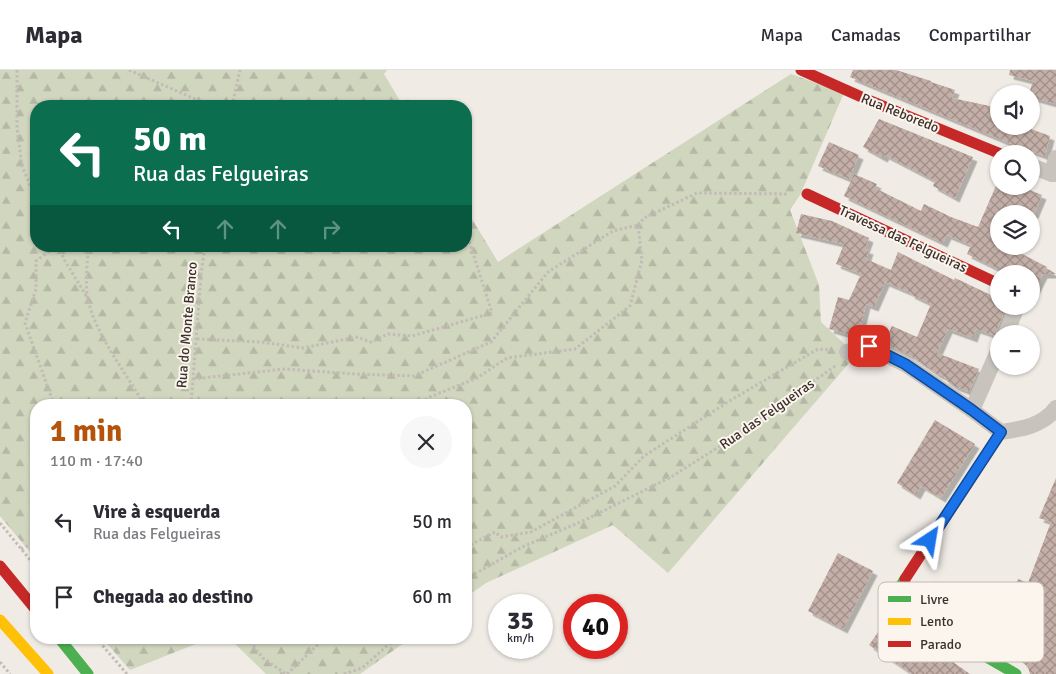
<!DOCTYPE html>
<html lang="pt">
<meta charset="utf-8">
<style>
body{margin:0;font-family:Signika,sans-serif;background:#f7f7f7;color:#2b2b33;height:100vh;display:flex;flex-direction:column;font-size:19px;white-space:nowrap}
*{box-sizing:border-box;margin:0}
p{font-size:16px;color:#7c7c81}
.icon{flex:none;width:28px;height:28px;fill:none;stroke:currentColor;stroke-width:2;stroke-linecap:round;stroke-linejoin:round}
.map{position:relative;flex:1;overflow:hidden}
.panel{position:absolute;left:30px;top:329px;width:442px;height:245px;display:flex;flex-direction:column;background:#fff;border-radius:20px;box-shadow:0 1px 4px #0004}
.panel>*{flex:none}
.banner{position:absolute;left:30px;top:30px;width:442px;height:152px;border-radius:20px;box-shadow:0 1px 4px #0004;background:#0b6e4f;color:#fff;overflow:hidden}
.tools{position:absolute;left:990px;top:15px;display:grid;gap:10px}
.tools a{display:grid;place-items:center;width:50px;height:50px;border-radius:50%;background:#fff;box-shadow:0 1px 4px #0004;font-size:25px}
.speed{position:absolute;left:488px;top:524px;display:flex;gap:10px;font-size:25px;font-weight:700;text-align:center}
.speed>*{display:grid;place-content:center;width:65px;height:65px;border-radius:50%;background:#fff;box-shadow:0 1px 4px #0004;line-height:1}
.speed small{font-size:12px;font-weight:400}
.speed .limit{border:8px solid #d22;background:#fff;color:#111}
.pin{position:absolute;display:grid;place-items:center;width:42px;height:42px;color:#fff;margin:-21px;border-radius:10px;box-shadow:0 2px 8px #0006}
.me{position:absolute;width:55px;margin:-28px;rotate:33deg;stroke-linejoin:round;filter:drop-shadow(0 0 4px #0008)}
.turn{display:flex;align-items:center;gap:18px;height:105px;padding:0 20px;font-size:22px}
.turn .icon{width:65px;height:65px;stroke-width:2.5}
.turn b{display:block;font-size:35px;line-height:42px}
.lanes{display:flex;align-items:center;height:48px;padding:0 20px;background:#0003;justify-content:center;gap:25px;direction:ltr}
.lanes .off{opacity:.35}
.round{display:grid;place-items:center;flex:none;width:52px;height:52px;border-radius:26px;background:#f7f7f7}
.head{display:flex;align-items:center;justify-content:space-between;height:85px;padding:0 20px}
h1{font-size:30px;font-weight:700;line-height:38px;color:#b45309}
ul{padding:0;list-style:none}
li{display:flex;align-items:center;gap:15px;height:75px;padding:0 20px}
li div{flex:1}
li b{display:block;font-size:19px}
li em{font-style:normal}
header{display:flex;align-items:center;gap:30px;box-sizing:border-box;height:70px;padding:0 25px;background:#fff;border-bottom:1px solid #e1e1e2}
header strong{font-size:24px}
nav{display:flex;gap:28px;margin-inline-start:auto;font-size:18px}
.map>svg:first-child{display:block}
.forest{fill:url(#forest-firs)}
.building{fill:url(#building-cross-hatch);filter:url(#shadow)}
.lines{fill:none;stroke-linecap:round;stroke-linejoin:round}
.path{stroke:#c2bbb6;stroke-width:3;stroke-dasharray:2.5 2.5;stroke-linecap:butt}
.street{stroke:#c9c3be;stroke-width:16}
.fast{stroke:#4caf50;stroke-width:11}
.slow{stroke:#ffc107;stroke-width:11}
.jam{stroke:#c62828;stroke-width:11}
.route-casing{stroke:#114b97;stroke-width:12}
.route{stroke:#1a73e8;stroke-width:9}
.labels{text-anchor:middle;dominant-baseline:central;stroke-width:4;stroke-linejoin:round;paint-order:stroke}
.street-label{font-size:14px;fill:#3b302b;stroke:#fbf5ee}
.key{fill:#fbf5ee;stroke:#c1bab4;stroke-width:1}
.key-label{font-size:14px;fill:#3b302b}
</style>
<header>
<strong>Mapa</strong>
<nav><a>Mapa</a><a>Camadas</a><a>Compartilhar</a></nav>
</header>
<div class="map">
<svg width="1056" height="604" viewBox="0 0 1056 604">
<defs>
<pattern id="forest-firs" width="22" height="20" patternUnits="userSpaceOnUse" patternTransform="scale(1.25)"><rect width="22" height="20" fill="#d1d6bf"/><path d="M5 1l3.5 6h-7zM16 11l3.5 6h-7z" fill="#b4b8a4"/></pattern>
<pattern id="building-cross-hatch" width="8" height="8" patternUnits="userSpaceOnUse" patternTransform="scale(1.25)"><rect width="8" height="8" fill="#c3afa7"/><path d="M0 0l8 8M0 8l8-8" fill="none" stroke="#a08f88"/></pattern>
<filter id="shadow"><feDropShadow dx="4.5" dy="4.5" stdDeviation="0" flood-color="#0004"/></filter>
</defs>
<rect width="100%" height="100%" fill="#f0ebe5"/>
<!-- forest -->
<g class="forest">
<path d="M0,0H387L384,4L403,36H36V176H466V139L498,192L791,4L844,23L800,125L790,140L819,215L821,252L856,285L668,503L613,455L486,513L466,527V335H36V489L0,446Z"/>
<path d="M102,568H211L130,600Z"/>
<path d="M229,568H411L360,604H266Z"/>
</g>
<!-- building -->
<g class="building">
<path d="M853,0H896L931,11V12L955,20L952,28L999,38V56H1023L1050,66L1045,86L1009,73L850,7Z"/>
<path d="M1010,0H1056V34L1031,27V24H1029L1033,11L1009,5Z"/>
<path d="M879,49L973,87L955,128L933,116L935,111L885,85L883,88L863,77Z"/>
<path d="M829,72L859,85L849,109L818,96Z"/>
<path d="M854,104L877,114L875,118L921,141L924,134L951,147L978,157L999,109V116H1020L1042,125L1034,144H999V165L996,171L999,172V176H1007L1047,197L1046,198L1056,204H1043L1031,228V204H1008L967,184L971,175L947,165L943,173L844,126Z"/>
<path d="M801,144L832,151L869,168L865,179L869,180L866,189L891,200L898,182L954,210L955,208L993,226L999,228V236H1006L997,260L996,266L976,259L973,268L948,259L937,283L979,299L969,322L954,316L944,309L945,307L937,304L911,286L884,273L892,256L917,267L931,234L910,224L911,223L885,212L874,237L866,234L858,267L829,259L838,227L849,230L861,204L836,194L844,174L796,163Z"/>
<path d="M935,350L975,374L941,428L921,416L916,425L897,413Z"/>
<path d="M1056,408V604H1030L1028,597L1022,592L1025,584L992,569L990,573L932,540L957,516L977,536L979,532L1003,546L1018,509L1028,513L1051,452L1039,448Z"/>
<path d="M838,483L873,501L843,559L808,541Z"/>
<path d="M888,548L933,578L931,580L946,587L970,604H912L869,575Z"/>
</g>
<g class="lines">
<!-- path -->
<g class="path">
<path d="M17,0V58L22,96L36,130"/>
<path d="M129,0L211,36"/>
<path d="M232,36L240,0"/>
<path d="M387,36L409,31L411,36"/>
<path d="M638,155L644,148L697,123L789,124"/>
<path d="M58,176L65,191L87,227"/>
<path d="M89,176C87,189 85,217 88,230C98,270 125,300 144,335"/>
<path d="M197,269L261,272L303,278L356,267L371,272L388,264L412,266L492,243L466,161"/>
<path d="M193,309L285,299L355,304L414,306L491,272L548,202L600,169L613,161L638,155L642,190L630,236L575,279L507,288L477,308L427,328L424,335"/>
<path d="M54,335L25,253L36,219V191L56,176"/>
<path d="M191,335L201,205L205,176"/>
<path d="M0,453L36,497"/>
<path d="M466,477L495,462L501,467L531,462L615,416L644,386L731,330L818,279L831,280"/>
<path d="M21,479L33,473L36,475"/>
<path d="M466,509L522,477L585,450L671,407L717,378L834,297L837,294"/>
<path d="M96,568L127,604"/>
<path d="M247,568L263,588L286,604"/>
<path d="M0,592L10,604"/>
<path d="M287,604L325,568H328"/>
<path d="M344,604L362,598L396,568"/>
</g>
<!-- street -->
<g class="street">
<path d="M1031,96L1052,104H1056"/>
<path d="M1052,104L1056,88"/>
<path d="M1006,264L1017,236"/>
<path d="M847,282L869,276L905,294L972,340L1001,362C1021,359 1043,356 1056,338"/>
<path d="M972,340L999,279"/>
</g>
<!-- fast -->
<g class="fast">
<path d="M905,509L900,517L903,539L1016,604"/>
<path d="M59,568L88,604"/>
</g>
<!-- slow -->
<path class="slow" d="M0,550L48,604"/>
<!-- jam -->
<g class="jam">
<path d="M801,0L866,29L1001,84"/>
<path d="M807,124L999,214"/>
<path d="M0,496L36,540"/>
<path d="M905,509L1001,362"/>
</g>
</g>
<g class="lines">
<defs>
<path id="route" d="M869,276L905,294L972,340L1001,362L930,470"/>
</defs>
<!-- route casing -->
<use href="#route" class="route-casing"/>
<!-- route -->
<use href="#route" class="route"/>
</g>
<g class="labels">
<!-- street labels -->
<g class="street-label">
<text transform="translate(900 43) rotate(22)">Rua Reboredo</text>
<text transform="translate(903 169) rotate(25)">Travessa das Felgueiras</text>
<text transform="translate(187 255) rotate(-85)">Rua do Monte Branco</text>
<text transform="translate(767 344) rotate(-35)">Rua das Felgueiras</text>
</g>
</g>
<!-- legend -->
<rect x="878" y="512" width="166" height="80" rx="8" class="key"/>
<rect x="888" y="526" width="23" height="6" fill="#4caf50"/>
<rect x="888" y="548" width="23" height="7" fill="#ffc107"/>
<rect x="888" y="571" width="23" height="6" fill="#c62828"/>
<g class="key-label">
<text x="920" y="534">Livre</text>
<text x="920" y="556">Lento</text>
<text x="920" y="579">Parado</text>
</g>
</svg>
<div class="tools">
<a><svg class="icon" aria-label="sound" viewBox="0 0 24 24"><path d="M4 9h4l5-4v14l-5-4H4zM17 9q2 3 0 6"/></svg></a>
<a><svg class="icon" aria-label="search" viewBox="0 0 24 24"><circle cx="10" cy="10" r="6"/><path d="M15 15l6 6"/></svg></a>
<a><svg class="icon" aria-label="layers" viewBox="0 0 24 24"><path d="M12 4l9 5-9 5-9-5zM3 14l9 5 9-5"/></svg></a>
<a>+</a>
<a>−</a>
</div>
<div class="speed"><div>35<small>km/h</small></div><div class="limit">40</div></div>
<div class="pin" style="left:869px;top:276px;background:#d93025"><svg class="icon" aria-label="arrive" viewBox="0 0 24 24"><path d="M6 21V4h12l-3 4 3 4H6"/></svg></div>
<svg class="me" style="left:930px;top:470px" viewBox="-20 -20 40 40"><path d="M0-17L14 15 0 8-14 15z" fill="#1a73e8" stroke="#fff" stroke-width="4"/></svg>
<div class="banner">
<div class="turn"><svg class="icon" aria-label="left" viewBox="0 0 24 24"><path d="M17 20v-9H6M10 6l-5 5 5 5"/></svg><div><b>50 m</b>Rua das Felgueiras</div></div>
<div class="lanes"><svg class="icon" aria-label="left" viewBox="0 0 24 24"><path d="M17 20v-9H6M10 6l-5 5 5 5"/></svg><svg class="icon off" aria-label="ahead" viewBox="0 0 24 24"><path d="M12 20V5M6 11l6-6 6 6"/></svg><svg class="icon off" aria-label="ahead" viewBox="0 0 24 24"><path d="M12 20V5M6 11l6-6 6 6"/></svg><svg class="icon off" aria-label="right" viewBox="0 0 24 24"><path d="M7 20v-9h11M14 6l5 5-5 5"/></svg></div>
</div>
<section class="panel">
<div class="head"><div><h1>1 min</h1><p>110 m · 17:40</p></div><a class="round"><svg class="icon" aria-label="close" viewBox="0 0 24 24"><path d="M6 6l12 12M18 6L6 18"/></svg></a></div>
<ul>
<li><svg class="icon" aria-label="left" viewBox="0 0 24 24"><path d="M17 20v-9H6M10 6l-5 5 5 5"/></svg><div><b>Vire à esquerda</b><p>Rua das Felgueiras</p></div><em>50 m</em></li>
<li><svg class="icon" aria-label="arrive" viewBox="0 0 24 24"><path d="M6 21V4h12l-3 4 3 4H6"/></svg><div><b>Chegada ao destino</b></div><em>60 m</em></li>
</ul>
</section>
</div>
